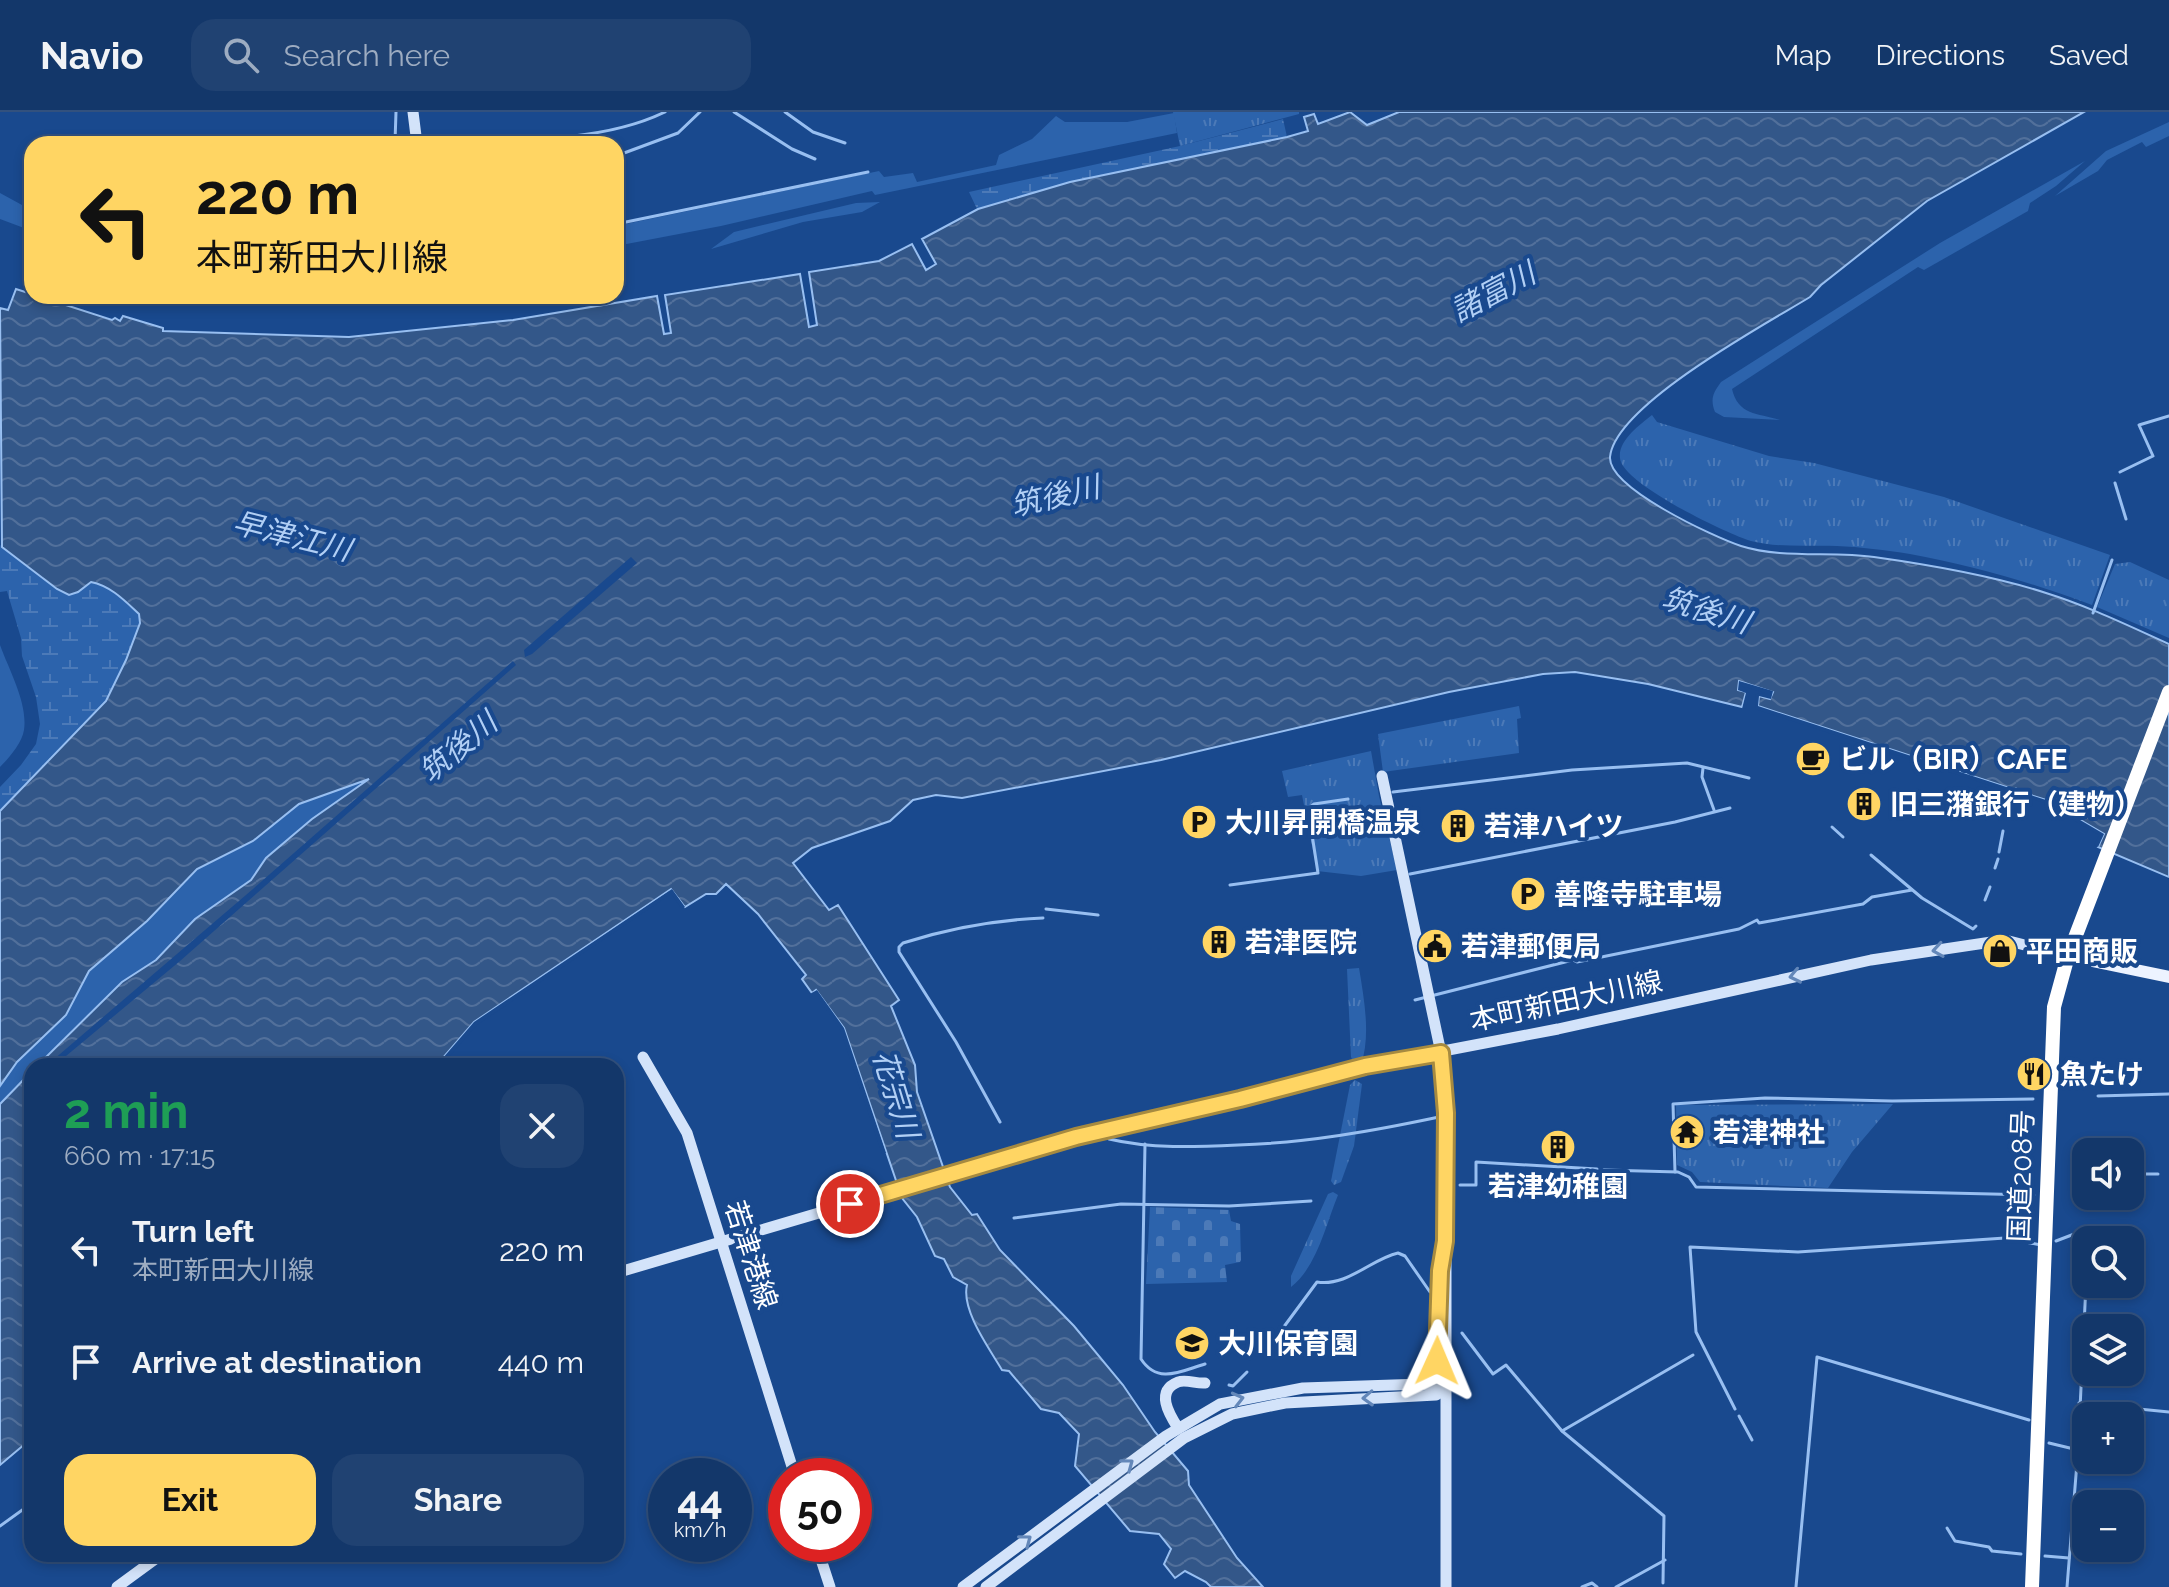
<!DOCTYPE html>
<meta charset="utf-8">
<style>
body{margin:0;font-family:Raleway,"Noto Sans JP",sans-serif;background:#204272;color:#f1f3f6;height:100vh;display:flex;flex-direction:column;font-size:30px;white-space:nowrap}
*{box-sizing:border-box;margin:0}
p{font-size:26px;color:#9dacc1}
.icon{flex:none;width:44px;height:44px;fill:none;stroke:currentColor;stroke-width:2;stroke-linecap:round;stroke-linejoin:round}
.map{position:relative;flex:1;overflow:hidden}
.sheet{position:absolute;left:24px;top:946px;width:600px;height:504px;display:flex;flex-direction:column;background:#13376a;border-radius:24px;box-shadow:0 4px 12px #0003,0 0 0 2px #32517e}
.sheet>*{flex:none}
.hud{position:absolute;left:24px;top:24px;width:600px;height:168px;border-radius:24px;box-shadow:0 4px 12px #0003,0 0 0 2px #32517e;background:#ffd563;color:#111;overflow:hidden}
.tools{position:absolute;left:2072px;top:1026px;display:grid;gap:16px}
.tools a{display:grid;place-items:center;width:72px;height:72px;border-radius:16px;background:#13376a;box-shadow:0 4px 12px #0003,0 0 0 2px #32517e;font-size:40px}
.speed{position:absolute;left:648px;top:1346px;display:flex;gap:16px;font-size:40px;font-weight:700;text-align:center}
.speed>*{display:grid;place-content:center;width:104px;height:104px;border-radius:50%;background:#13376a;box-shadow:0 4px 12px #0003,0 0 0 2px #32517e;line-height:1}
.speed small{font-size:20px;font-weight:400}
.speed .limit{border:12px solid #d22;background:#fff;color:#111}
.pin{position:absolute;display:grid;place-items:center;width:68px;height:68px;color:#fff;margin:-34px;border:4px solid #fff;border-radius:50%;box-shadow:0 2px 8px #0007}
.me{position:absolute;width:88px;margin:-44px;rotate:1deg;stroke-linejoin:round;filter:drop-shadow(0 0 6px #0008)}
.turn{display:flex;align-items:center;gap:28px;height:168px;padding:0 40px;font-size:36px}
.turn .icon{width:104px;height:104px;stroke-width:2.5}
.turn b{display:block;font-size:56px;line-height:68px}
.round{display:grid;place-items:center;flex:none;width:84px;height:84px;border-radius:24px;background:#204272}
.summary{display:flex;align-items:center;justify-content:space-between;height:136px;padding:0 40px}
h1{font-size:48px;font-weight:700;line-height:60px;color:#1e9e55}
.action{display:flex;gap:16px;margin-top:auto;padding:16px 40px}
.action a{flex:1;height:92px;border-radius:24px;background:#ffd563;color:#111;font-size:32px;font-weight:700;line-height:92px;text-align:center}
.action a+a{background:#204272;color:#f1f3f6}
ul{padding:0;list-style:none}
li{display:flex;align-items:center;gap:24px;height:112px;padding:0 40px}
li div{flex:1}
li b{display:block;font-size:30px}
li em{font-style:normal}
header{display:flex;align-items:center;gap:48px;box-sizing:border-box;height:112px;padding:0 40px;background:#13376a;border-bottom:2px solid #32517e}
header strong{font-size:38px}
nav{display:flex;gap:44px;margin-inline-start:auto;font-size:28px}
.search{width:560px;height:72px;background:#204272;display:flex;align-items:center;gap:20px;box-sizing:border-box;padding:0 28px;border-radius:24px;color:#9dacc1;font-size:30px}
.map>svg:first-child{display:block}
.grass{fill:#2c63ac}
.wetland{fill:url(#wetland-marsh)}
.cemetery{fill:url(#cemetery-stones)}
.park{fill:url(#park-tufts)}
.water{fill:url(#water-waves);stroke:#98bff1;stroke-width:2}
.pier{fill:#19498e}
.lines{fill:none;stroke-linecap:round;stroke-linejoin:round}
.stream{stroke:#98bff1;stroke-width:3}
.secondary{stroke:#d3e3fa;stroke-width:11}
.primary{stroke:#edf3ff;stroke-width:12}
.highway{stroke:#fff;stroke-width:14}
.oneway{stroke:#6387b9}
.route-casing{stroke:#a68a40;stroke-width:20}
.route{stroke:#ffd563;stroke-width:14}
.labels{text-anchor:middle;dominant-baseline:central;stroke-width:8;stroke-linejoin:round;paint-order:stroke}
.poi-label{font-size:28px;font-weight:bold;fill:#fff;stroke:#19498e;text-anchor:start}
.street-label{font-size:28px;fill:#fff;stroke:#19498e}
.water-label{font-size:30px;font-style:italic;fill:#b1cff5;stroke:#19498e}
</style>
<header>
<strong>Navio</strong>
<div class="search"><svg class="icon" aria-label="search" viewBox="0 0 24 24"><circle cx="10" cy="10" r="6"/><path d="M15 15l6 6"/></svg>Search here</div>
<nav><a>Map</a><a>Directions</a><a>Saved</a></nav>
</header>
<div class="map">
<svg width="2169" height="1475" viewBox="0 0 2169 1475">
<defs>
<pattern id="wetland-marsh" width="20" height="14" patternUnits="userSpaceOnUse" patternTransform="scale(2)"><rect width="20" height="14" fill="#2c63ac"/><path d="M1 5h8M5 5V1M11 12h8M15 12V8" fill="none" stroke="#4c7ab8"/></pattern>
<pattern id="cemetery-stones" width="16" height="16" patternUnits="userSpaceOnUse" patternTransform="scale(2)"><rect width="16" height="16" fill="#2c63ac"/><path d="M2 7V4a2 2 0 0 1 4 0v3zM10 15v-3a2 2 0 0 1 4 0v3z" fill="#4c7ab8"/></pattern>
<pattern id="park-tufts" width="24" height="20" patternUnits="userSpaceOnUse" patternTransform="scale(2)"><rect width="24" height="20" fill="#2c63ac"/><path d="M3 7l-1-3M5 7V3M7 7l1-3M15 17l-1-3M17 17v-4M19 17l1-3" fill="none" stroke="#4c7ab8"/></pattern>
<pattern id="water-waves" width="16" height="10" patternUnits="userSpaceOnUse" patternTransform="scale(2)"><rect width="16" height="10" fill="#335789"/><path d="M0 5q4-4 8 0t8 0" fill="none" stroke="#52709b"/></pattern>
</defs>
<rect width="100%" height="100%" fill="#19498e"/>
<!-- grass -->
<g class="grass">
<path d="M1174,1L1177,21L875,83L872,79L721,114L616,134V114L879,59L884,65L913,61L917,70L996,53L999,43L1032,27L1056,4L1065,10H1127Z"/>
<path d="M2169,10V24L2146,35L2142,30L2107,48L2098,59L2055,84L2106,39Z"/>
<path d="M2085,49L2056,74L2030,91L2028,99L1924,158L1918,155L1732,277C1738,303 1757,301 1780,308L1724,305L1715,300C1710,287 1713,281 1721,270L1940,131Z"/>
<path d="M0,81L22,93L32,95V119L0,107Z"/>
<path d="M880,90L862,100L803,110L711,137L734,120L856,91Z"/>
<path d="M0,533C9,558 28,591 24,618C22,631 9,646 0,655Z"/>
<path d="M373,666L312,707L266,746L251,768L195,807L156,848L122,870L37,954H32V959L0,992V974L17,950L66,903L89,859L147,809L198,757L253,729L299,692Z"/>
</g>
<!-- wetland -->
<g class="wetland">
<path d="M1283,7L1287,25L922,127L977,97L969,80L1180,34Z"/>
<path d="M0,433L57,477L78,480L92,470C111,474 125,490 139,503L140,511L126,548L106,589L0,699V675L21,653L36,632L40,612L36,585L22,544L21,526L7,479L0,480Z"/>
</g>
<!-- cemetery -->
<path class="cemetery" d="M1150,1095L1229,1098L1231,1109L1240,1112L1241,1148L1240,1150L1225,1153L1227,1170L1146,1172Z"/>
<!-- park -->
<g class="park">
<path d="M1173,0H1299V2L1180,34Z"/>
<path d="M1652,303L1657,310L1769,344L1814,351L1944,385L2110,443L2092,493C2034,471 1971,453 1910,442C1886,438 1860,435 1837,434C1809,433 1779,436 1751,429C1727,422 1621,371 1620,346C1618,328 1640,313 1652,303Z"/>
<path d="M2130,450L2169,468V526L2097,495L2115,452Z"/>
<path d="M1519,594L1521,606L1517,607L1519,641L1383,660L1378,622Z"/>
<path d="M1371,639L1379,684L1397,758L1361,764L1317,759L1302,683L1288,685L1282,659Z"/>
<path d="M1359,856C1364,887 1371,923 1361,953L1355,954L1351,945L1347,857Z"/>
<path d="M1355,968L1362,972L1354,1034L1341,1070L1334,1073L1331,1069L1350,973Z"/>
<path d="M1893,992L1852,1040L1828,1076L1700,1070L1692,1060L1677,1053L1676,993Z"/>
<path d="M1333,1080L1338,1083C1326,1112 1317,1155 1291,1175V1164L1328,1082Z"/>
</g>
<!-- water -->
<g class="water">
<path d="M1350,0L1367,13L1399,0H2084L1927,89L1821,173L1810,185C1766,212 1615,293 1610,345C1608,376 1714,425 1741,434C1782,447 1831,439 1874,445C1931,453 1991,463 2046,481C2088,494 2129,514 2169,532V765L2098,735L2104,722L2046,688L1758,594L1759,584L1770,587L1773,580L1739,569L1738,578L1746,580L1742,595L1648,572L1575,560L1543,562L1449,580L1161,648L962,686L936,683L913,688L890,709L812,736L793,751L829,798L838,793L899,888L891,894L915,953L917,980L950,1075L972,1103L977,1102L1000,1138L1074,1214L1123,1273L1155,1320L1188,1359L1189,1373L1237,1446L1263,1475H1211L1206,1470L1185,1459L1175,1466L1164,1452L1171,1437L1159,1422L1130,1419L1075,1354L1079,1322L1059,1301L1041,1297L1009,1259L1002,1258C989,1236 961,1198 967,1173L953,1165L944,1147L935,1144L917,1105L902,1086L844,916L816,878L812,881L802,867L806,863L758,802L726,772L716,782H706L685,795L671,777L474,910L436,954H37L122,870L156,848L195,807L251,768L266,746L312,707L369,667L299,692L253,729L197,757L147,809L89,859L66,903L17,950L0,974V699L106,589L126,548L140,511L139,502C125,489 111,474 91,470L78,480L69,483L57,477L2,435L0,196L8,198L16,177L112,208L115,206L120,209L123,204L163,216V219L349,225L513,208L657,184L664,222L671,221L665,183L800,162L809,215L817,213L809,160L879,149L912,132L926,158L936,152L922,127L978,97L1070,70L1287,25L1308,19L1304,5L1314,2L1318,12Z"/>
<path d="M32,959V1326L0,1353V992Z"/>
</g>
<!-- pier -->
<g class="pier">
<path d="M631,445L637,451L532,542L525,545L524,538Z"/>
<path d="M513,549L516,553L180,849L54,954H46L253,777Z"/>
<path d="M1739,569L1773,579L1771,587L1759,584L1758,594L2046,688L2104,722L2098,735L2094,733L2099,723L2044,691L1755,597L1756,581L1768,582L1742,574L1750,581L1746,596L1742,597L1746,581L1738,578Z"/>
<path d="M672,777L685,795L682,797L671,782L477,913L441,954H436L474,910Z"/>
<path d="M817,878L844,916L886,1041L882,1042L840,918L816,883H808Z"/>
</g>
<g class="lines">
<!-- stream -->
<g class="stream">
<path d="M396,0L395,30H406"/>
<path d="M734,0L792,37L815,47"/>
<path d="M785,0L813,20L845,31"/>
<path d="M426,29C503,26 595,34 665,0"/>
<path d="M616,44L678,21L700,0"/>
<path d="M626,110L868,60"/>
<path d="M2120,360L2153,344L2139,313L2169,304"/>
<path d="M2115,371L2126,407"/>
<path d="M2093,501L2112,448"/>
<path d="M1703,656L1702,665L1714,698"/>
<path d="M1393,680L1572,658L1687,651L1749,666"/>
<path d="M2011,701L2016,677"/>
<path d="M1832,715L1843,725"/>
<path d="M1999,740L2003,719"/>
<path d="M1871,743L1922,786L1973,817L1976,814"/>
<path d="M1995,756L1998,747"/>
<path d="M1410,762L1675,710L1730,696"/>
<path d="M1230,773L1318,761L1308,697L1314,692L1348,687"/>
<path d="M1985,788L1990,775"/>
<path d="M1046,797L1098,803"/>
<path d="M1415,888L1573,848L1577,850L1739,817L1757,808L1759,811L1863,792L1872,785L1912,778"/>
<path d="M2098,984L2169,982"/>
<path d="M1000,1010L956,930L899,840V835L903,831C950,816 994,808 1043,806"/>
<path d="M1109,1027C1151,1037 1195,1035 1238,1033C1306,1031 1373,1019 1439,1005"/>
<path d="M1145,1032L1141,1247C1158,1273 1181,1259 1205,1252"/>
<path d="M1604,1058L1678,1060L1689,1065L1696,1075L2034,1083"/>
<path d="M1675,1060L1673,992L1765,986L1892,989L2033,987"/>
<path d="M2140,1062H2158"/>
<path d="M1460,1073H1476V1050L1597,1057"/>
<path d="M1014,1106L1121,1092L1229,1094L1311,1089"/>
<path d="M2056,1129L2090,1116L2089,1128"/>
<path d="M1283,1216L1317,1170C1347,1175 1371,1147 1398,1141L1405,1144L1430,1180"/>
<path d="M1462,1221L1493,1262L1506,1253L1562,1319L1664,1404L1663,1471"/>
<path d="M1229,1273L1233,1274L1247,1260"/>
<path d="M2079,1291L2169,1300"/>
<path d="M1735,1297L1696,1220L1690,1135L1798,1140L2005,1126L2041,1133"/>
<path d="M1739,1304L1752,1328"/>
<path d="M1562,1319L1693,1243"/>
<path d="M2049,1331L2078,1338L2067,1475"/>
<path d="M2078,1338L2086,1172"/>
<path d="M0,1414L32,1391"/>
<path d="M1947,1416L1955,1429L1989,1435L1992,1439L2021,1442"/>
<path d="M2045,1444L2069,1446"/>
<path d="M1582,1475L1592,1471L1597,1475"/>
<path d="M1616,1475L1665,1448"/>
<path d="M1796,1475L1817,1245L2029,1308"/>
</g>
<!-- secondary -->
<g class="secondary">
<path d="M413,0L417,32"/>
<path d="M1382,664L1441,941L1446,1001V1475"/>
<path d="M643,945L687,1021L795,1364"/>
<path d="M616,1161L1076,1025L1240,987L1365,954L1558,917L1871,848L2005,828L2068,844"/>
<path d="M1178,1316C1169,1302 1155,1279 1178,1270C1186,1267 1197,1272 1205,1271"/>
<path d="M816,1432L830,1475"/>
<path d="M117,1475L162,1442"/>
<path d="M963,1475L1166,1324L1220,1292L1303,1276L1423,1272L1444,1278"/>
<path d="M986,1475L1184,1326L1232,1302L1285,1291L1436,1283L1444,1278"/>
</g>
<!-- primary -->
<path class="primary" d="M2068,844L2169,865"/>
<!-- highway -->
<path class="highway" d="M2032,1475L2054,895L2068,844L2169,580"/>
</g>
<!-- one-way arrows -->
<defs><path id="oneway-chevron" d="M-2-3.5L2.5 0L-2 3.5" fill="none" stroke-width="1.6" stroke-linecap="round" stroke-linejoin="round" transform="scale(2)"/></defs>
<g class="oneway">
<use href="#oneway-chevron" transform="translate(1938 838) rotate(171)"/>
<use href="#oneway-chevron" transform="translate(1795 864) rotate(168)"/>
<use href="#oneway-chevron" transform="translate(1368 1286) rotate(178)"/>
<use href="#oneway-chevron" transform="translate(1238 1287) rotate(-14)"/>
<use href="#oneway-chevron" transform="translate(1128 1352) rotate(-37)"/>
<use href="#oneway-chevron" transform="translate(1026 1428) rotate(-37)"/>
</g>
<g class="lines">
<defs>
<path id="route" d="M850,1092L1076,1025L1240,987L1365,954L1441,941L1446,1001L1445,1129L1440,1159L1437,1249"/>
</defs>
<!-- route casing -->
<use href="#route" class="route-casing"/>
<!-- route -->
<use href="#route" class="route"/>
</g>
<!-- icons -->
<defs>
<symbol id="cafe-disc" viewBox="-11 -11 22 22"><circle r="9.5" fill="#ffd563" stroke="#19498e"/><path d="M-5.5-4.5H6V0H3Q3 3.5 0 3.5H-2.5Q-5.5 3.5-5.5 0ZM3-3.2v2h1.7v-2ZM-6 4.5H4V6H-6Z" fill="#111"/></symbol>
<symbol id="building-disc" viewBox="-11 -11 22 22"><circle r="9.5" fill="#ffd563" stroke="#19498e"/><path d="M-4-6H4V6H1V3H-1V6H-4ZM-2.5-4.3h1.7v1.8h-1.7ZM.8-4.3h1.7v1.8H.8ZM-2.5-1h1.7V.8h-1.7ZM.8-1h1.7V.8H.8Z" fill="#111"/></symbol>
<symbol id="parking-disc" viewBox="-11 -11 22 22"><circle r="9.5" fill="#ffd563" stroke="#19498e"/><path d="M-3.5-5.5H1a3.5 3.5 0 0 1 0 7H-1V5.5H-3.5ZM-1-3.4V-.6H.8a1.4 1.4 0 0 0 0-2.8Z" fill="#111"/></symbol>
<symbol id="civic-disc" viewBox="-11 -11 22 22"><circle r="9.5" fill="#ffd563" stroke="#19498e"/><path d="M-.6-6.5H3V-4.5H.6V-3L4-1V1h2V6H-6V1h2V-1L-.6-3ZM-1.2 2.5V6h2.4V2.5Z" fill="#111"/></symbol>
<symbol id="shop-disc" viewBox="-11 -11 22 22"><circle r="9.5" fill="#ffd563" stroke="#19498e"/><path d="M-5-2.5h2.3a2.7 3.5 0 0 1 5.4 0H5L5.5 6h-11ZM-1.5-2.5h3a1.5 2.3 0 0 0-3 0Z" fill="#111"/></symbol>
<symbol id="restaurant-disc" viewBox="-11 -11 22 22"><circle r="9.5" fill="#ffd563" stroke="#19498e"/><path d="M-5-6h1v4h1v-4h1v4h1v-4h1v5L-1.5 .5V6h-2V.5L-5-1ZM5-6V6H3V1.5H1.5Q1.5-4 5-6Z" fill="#111"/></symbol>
<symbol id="temple-disc" viewBox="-11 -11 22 22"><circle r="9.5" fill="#ffd563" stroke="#19498e"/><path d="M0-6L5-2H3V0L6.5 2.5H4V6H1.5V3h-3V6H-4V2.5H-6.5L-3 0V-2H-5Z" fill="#111"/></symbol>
<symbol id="school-disc" viewBox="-11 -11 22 22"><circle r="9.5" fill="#ffd563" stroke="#19498e"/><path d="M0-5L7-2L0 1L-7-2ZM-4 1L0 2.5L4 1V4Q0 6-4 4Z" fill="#111"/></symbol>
</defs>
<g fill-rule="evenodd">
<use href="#cafe-disc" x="1793" y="627" width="40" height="40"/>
<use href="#building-disc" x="1844" y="672" width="40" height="40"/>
<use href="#parking-disc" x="1179" y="690" width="40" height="40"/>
<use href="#building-disc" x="1438" y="694" width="40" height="40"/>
<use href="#parking-disc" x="1508" y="762" width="40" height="40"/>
<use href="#building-disc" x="1199" y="810" width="40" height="40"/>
<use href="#civic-disc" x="1415" y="814" width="40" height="40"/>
<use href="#shop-disc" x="1980" y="819" width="40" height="40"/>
<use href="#restaurant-disc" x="2014" y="942" width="40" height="40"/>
<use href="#temple-disc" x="1667" y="1000" width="40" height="40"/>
<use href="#building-disc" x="1538" y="1015" width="40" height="40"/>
<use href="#school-disc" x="1172" y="1211" width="40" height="40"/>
</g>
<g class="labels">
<!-- poi labels -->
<g class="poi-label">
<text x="1839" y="647">ビル（BIR）CAFE</text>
<text x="1890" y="692">旧三潴銀行（建物）</text>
<text x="1225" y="710">大川昇開橋温泉</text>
<text x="1484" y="714">若津ハイツ</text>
<text x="1554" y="782">善隆寺駐車場</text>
<text x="1245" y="830">若津医院</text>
<text x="1461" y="834">若津郵便局</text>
<text x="2026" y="839">平田商販</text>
<text x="2060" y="962">魚たけ</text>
<text x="1713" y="1020">若津神社</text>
<text x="1558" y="1074" text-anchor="middle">若津幼稚園</text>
<text x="1218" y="1231">大川保育園</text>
</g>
<!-- street labels -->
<g class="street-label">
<text transform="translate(1566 889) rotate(-12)">本町新田大川線</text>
<text transform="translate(2021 1064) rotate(-88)">国道208号</text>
<text transform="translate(751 1143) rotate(72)">若津港線</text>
</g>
<!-- water labels -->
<g class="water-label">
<text transform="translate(1493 180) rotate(-28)">諸富川</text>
<text transform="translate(1055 384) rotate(-13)">筑後川</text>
<text transform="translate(292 424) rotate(14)">早津江川</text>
<text transform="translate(1706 498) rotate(17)">筑後川</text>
<text transform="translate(458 635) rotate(-40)">筑後川</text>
<text transform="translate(896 982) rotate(73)">花宗川</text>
</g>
</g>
</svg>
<div class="tools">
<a><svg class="icon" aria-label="sound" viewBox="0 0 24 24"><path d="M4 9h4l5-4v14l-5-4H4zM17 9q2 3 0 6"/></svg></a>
<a><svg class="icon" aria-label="search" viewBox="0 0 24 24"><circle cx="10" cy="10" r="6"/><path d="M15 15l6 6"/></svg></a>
<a><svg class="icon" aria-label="layers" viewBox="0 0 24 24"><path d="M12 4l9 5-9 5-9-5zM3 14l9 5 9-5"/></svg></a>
<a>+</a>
<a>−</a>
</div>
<div class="speed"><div>44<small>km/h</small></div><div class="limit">50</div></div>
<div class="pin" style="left:850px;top:1092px;background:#d93025"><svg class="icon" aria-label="arrive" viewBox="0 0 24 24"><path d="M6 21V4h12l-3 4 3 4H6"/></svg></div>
<svg class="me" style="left:1437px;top:1249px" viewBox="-20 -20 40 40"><path d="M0-17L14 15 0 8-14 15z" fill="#ffd563" stroke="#fff" stroke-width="4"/></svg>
<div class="hud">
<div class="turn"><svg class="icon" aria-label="left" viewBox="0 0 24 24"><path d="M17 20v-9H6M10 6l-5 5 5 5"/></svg><div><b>220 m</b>本町新田大川線</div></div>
</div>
<section class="sheet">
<div class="summary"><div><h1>2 min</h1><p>660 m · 17:15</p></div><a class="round"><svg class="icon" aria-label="close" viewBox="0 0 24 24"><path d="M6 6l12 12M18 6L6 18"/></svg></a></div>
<ul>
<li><svg class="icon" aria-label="left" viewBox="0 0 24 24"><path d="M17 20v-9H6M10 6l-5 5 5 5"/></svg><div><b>Turn left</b><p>本町新田大川線</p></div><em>220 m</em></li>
<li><svg class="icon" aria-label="arrive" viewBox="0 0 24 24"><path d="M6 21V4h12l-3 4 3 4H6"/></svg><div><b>Arrive at destination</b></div><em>440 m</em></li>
</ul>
<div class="action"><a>Exit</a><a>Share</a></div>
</section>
</div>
